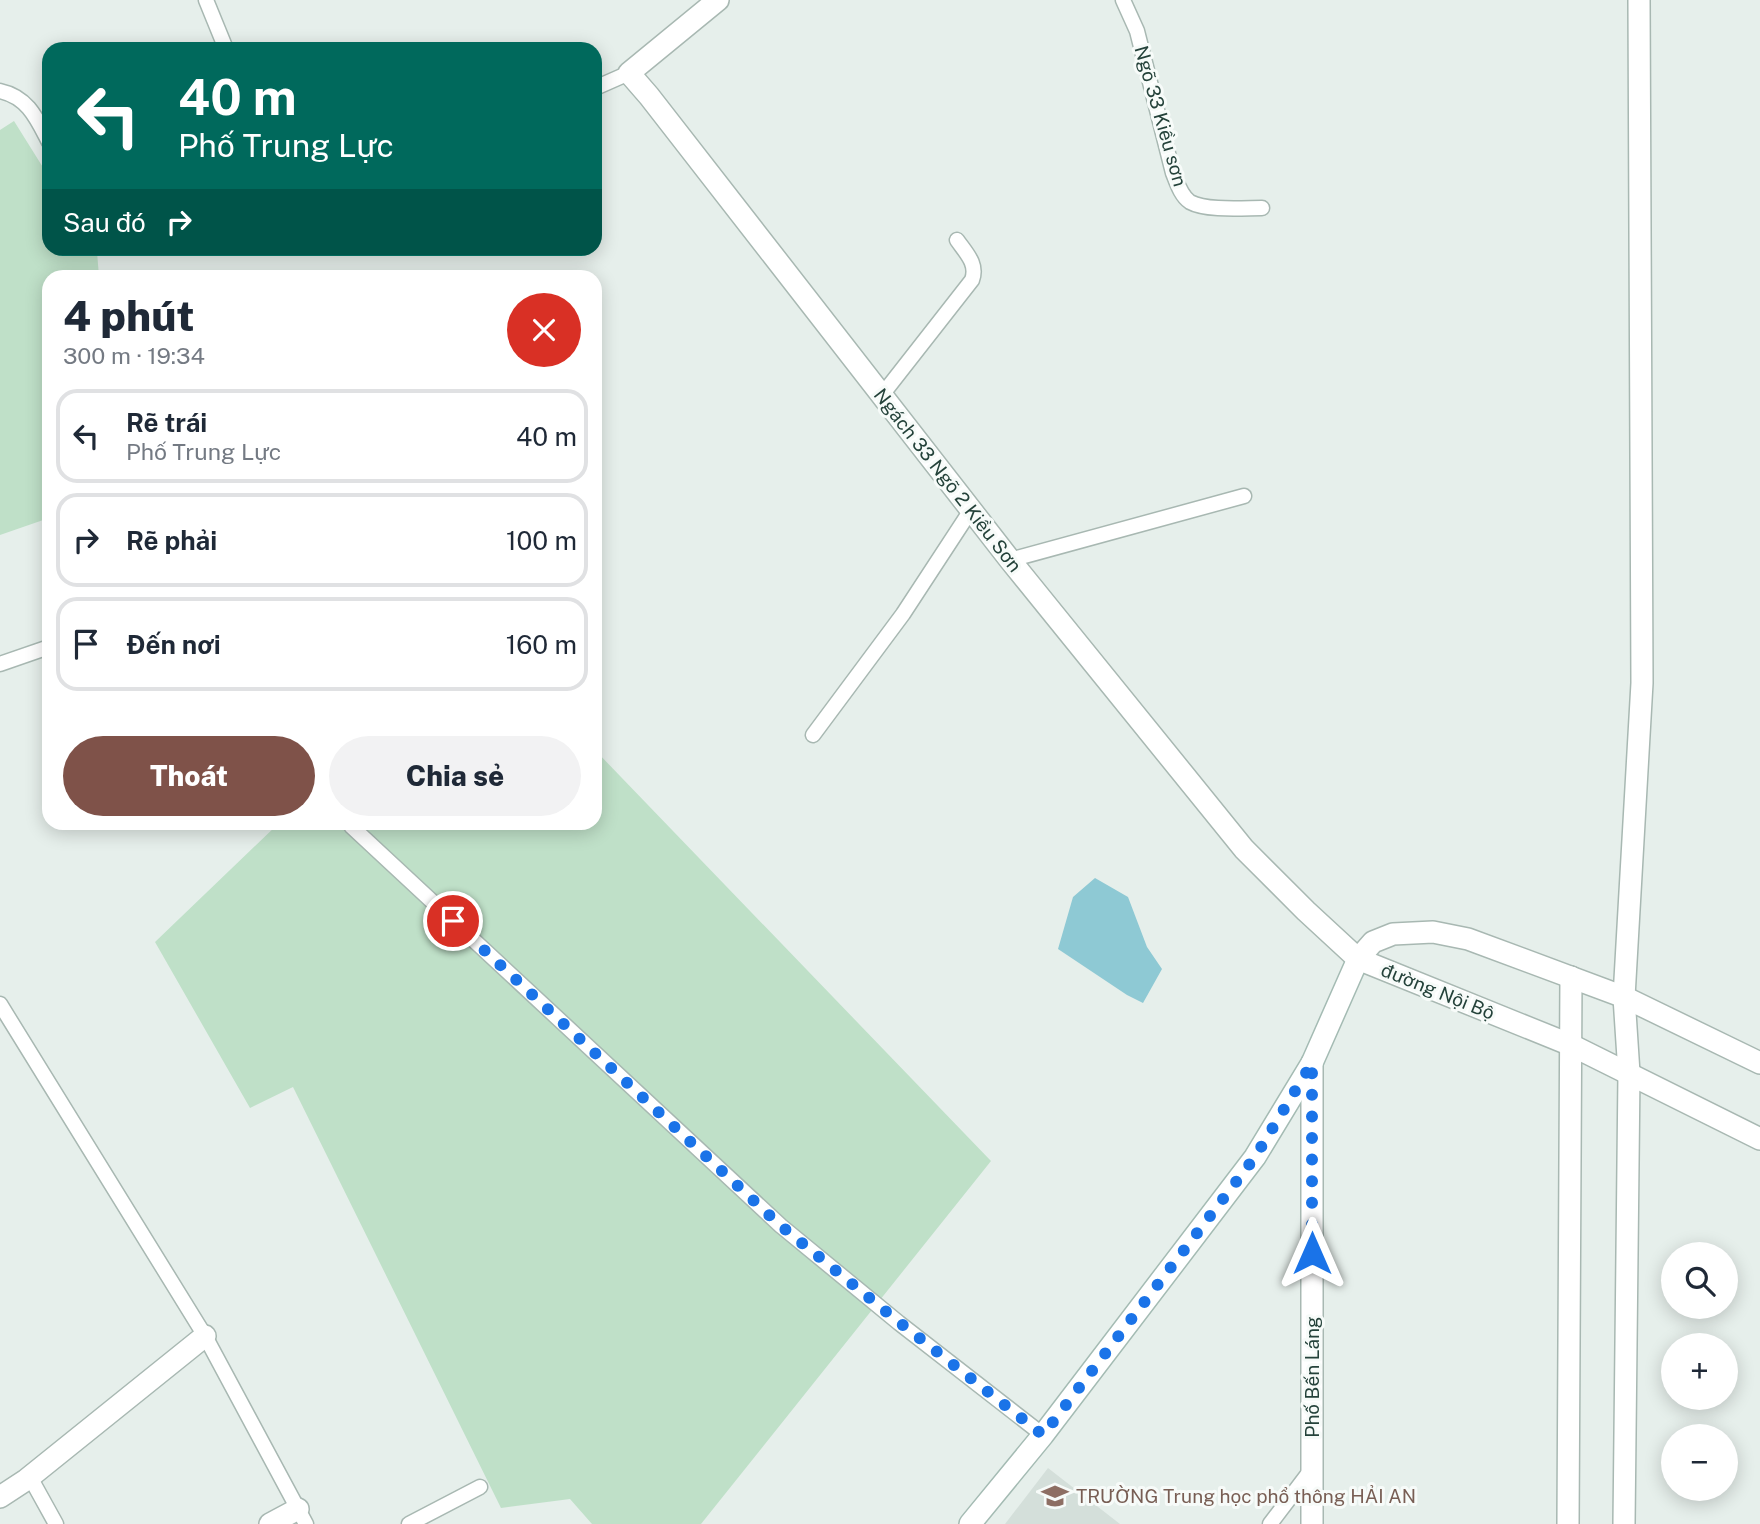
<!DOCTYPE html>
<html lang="vi">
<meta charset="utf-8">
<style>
body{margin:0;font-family:"Public Sans",sans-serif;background:#f2f2f3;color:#1f2937;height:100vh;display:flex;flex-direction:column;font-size:26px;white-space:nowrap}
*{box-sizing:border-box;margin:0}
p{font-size:23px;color:#747a83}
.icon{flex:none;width:38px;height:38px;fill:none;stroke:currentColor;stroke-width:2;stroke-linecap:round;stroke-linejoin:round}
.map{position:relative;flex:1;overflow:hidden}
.sheet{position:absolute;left:42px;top:270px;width:560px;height:560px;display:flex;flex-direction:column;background:#fff;border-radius:21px;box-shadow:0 4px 18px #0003}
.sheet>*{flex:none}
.top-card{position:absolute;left:42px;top:42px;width:560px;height:214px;border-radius:21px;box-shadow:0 4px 18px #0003;background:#00695c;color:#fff;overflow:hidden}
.fabs{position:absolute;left:1661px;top:1242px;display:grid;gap:14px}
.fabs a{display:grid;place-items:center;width:77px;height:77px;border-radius:50%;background:#fff;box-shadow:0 4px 18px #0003;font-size:35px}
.pin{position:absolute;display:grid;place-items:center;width:60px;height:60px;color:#fff;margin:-30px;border:4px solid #fff;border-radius:50%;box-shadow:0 2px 7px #0007}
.me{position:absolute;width:77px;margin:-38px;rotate:0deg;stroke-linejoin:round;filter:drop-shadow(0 0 5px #0008)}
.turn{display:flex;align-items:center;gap:24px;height:147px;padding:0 21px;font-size:32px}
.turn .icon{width:91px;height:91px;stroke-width:2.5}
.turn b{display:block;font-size:49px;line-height:60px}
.then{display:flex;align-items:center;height:66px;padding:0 21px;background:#0003;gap:14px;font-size:26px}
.round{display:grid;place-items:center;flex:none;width:74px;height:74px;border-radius:37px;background:#f2f2f3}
.head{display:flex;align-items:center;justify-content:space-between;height:119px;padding:0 21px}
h1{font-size:42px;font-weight:800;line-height:52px}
.cta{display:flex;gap:14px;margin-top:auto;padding:14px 21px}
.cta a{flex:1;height:80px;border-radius:42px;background:#7f5249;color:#fff;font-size:28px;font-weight:800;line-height:80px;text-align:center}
.cta a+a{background:#f2f2f3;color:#1f2937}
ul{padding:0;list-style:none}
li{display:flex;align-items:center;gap:21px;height:94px;margin:0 14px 10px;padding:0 7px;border:4px solid #e0e1e3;border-radius:21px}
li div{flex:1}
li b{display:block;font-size:26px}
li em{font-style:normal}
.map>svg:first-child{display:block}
.built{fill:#d4dfda}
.green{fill:#bfe0c8}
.water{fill:#8ec9d4}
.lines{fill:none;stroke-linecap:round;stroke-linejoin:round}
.lane-casing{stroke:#a8b8b2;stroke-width:17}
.street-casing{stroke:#a8b8b2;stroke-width:24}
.secondary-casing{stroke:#a4bbb3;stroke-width:24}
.lane{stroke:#fff;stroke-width:14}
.street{stroke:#fff;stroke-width:21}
.secondary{stroke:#fff;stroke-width:21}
.route{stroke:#1a73e8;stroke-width:12;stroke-dasharray:0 21.6}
.labels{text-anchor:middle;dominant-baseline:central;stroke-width:6;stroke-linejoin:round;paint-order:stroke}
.street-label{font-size:19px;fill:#24423a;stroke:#f7fbf9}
.education-label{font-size:19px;fill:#785e54;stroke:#f7fbf9;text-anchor:start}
</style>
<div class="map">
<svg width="1760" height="1524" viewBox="0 0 1760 1524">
<rect width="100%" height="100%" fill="#e6efeb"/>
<!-- built -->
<path class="built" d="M1048,1468L1120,1524H1005Z"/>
<!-- green -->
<g class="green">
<path d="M14,121L49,177V248L94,249L97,252L99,276H49V518L0,535V130Z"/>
<path d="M595,750L991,1161L701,1524H592L570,1499L501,1508L293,1087L250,1108L155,942L279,823L595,822Z"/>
</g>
<!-- water -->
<path class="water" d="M1095,878L1128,897L1147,947L1162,969L1143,1003L1127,995L1058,949L1073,897Z"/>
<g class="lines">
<defs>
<g id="lane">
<path d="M206,0L226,49"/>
<path d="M1123,0L1137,31L1173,173C1177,183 1181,196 1190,202C1206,211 1244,208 1262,208"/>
<path d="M595,88L629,73"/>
<path d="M0,91C28,97 37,119 49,142"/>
<path d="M882,395L972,280C978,264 966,253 957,240"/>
<path d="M1010,560L1244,496"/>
<path d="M0,664L49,647"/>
<path d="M813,735L903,614L971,510"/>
<path d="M351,826L781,1226L899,1323L1043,1435"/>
<path d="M0,1004L205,1336L306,1524"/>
<path d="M30,1477L56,1524"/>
<path d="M409,1524L480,1487"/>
<path d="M1270,1524L1311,1470"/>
</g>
<g id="street">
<path d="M718,0L629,73L649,96L1010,560L1244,849L1306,911L1358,959L1571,1045L1760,1139"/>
<path d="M1358,959L1373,942L1393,934L1433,932L1468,939L1624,997L1760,1063"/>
<path d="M0,1497L26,1480L205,1336"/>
<path d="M270,1524L298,1509"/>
<path d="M1312,1524V1063"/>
<path d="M1568,1524L1571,977"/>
<path d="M1624,1524L1629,1073L1624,997L1642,683L1639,0"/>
</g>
<path id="secondary" d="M970,1524L1043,1435L1255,1157L1312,1063L1358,959"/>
</defs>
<!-- lane casing -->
<use href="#lane" class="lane-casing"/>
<!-- street casing -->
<use href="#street" class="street-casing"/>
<!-- secondary casing -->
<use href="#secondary" class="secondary-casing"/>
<!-- lane -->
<use href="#lane" class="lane"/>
<!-- street -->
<use href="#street" class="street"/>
<!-- secondary -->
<use href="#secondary" class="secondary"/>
</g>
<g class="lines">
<!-- route -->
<path class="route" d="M453,921L781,1226L899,1322L1043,1435L1255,1157L1312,1063V1253"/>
</g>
<!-- icons -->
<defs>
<symbol id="school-bare" viewBox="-9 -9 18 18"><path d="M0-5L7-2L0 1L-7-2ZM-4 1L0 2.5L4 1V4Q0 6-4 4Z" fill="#8d6e63" stroke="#f7fbf9" stroke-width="2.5" paint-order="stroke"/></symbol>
</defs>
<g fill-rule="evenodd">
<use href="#school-bare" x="1036" y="1477" width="38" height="38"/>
</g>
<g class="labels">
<!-- street labels -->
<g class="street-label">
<text transform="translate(1161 116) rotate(74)">Ngõ 33 Kiều sơn</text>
<text transform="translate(948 480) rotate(52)">Ngách 33 Ngõ 2 Kiều Sơn</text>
<text transform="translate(1438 991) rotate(22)">đường Nội Bộ</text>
<text transform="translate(1312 1377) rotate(-90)">Phố Bến Láng</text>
</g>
<!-- education labels -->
<g class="education-label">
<text x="1076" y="1496">TRƯỜNG Trung học phổ thông HẢI AN</text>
</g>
</g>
</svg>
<div class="fabs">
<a><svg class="icon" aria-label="search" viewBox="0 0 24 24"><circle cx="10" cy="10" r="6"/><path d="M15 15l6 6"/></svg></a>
<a>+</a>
<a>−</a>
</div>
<div class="pin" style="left:453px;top:921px;background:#d93025"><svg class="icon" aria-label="arrive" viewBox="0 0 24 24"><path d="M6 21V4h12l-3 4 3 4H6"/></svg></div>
<svg class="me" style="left:1312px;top:1253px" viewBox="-20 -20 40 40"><path d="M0-17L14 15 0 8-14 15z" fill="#1a73e8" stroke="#fff" stroke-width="4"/></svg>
<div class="top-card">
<div class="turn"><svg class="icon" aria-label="left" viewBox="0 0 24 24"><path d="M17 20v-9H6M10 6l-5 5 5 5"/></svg><div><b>40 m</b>Phố Trung Lực</div></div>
<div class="then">Sau đó<svg class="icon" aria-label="right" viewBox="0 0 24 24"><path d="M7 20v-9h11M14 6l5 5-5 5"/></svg></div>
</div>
<section class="sheet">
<div class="head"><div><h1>4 phút</h1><p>300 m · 19:34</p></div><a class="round" style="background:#d93025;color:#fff"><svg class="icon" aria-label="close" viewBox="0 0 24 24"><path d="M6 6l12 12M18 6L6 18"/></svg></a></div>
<ul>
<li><svg class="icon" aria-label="left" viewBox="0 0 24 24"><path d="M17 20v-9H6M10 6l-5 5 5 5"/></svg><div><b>Rẽ trái</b><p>Phố Trung Lực</p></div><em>40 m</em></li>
<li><svg class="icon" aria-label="right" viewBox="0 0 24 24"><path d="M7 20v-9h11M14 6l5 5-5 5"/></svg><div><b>Rẽ phải</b></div><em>100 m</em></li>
<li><svg class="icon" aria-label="arrive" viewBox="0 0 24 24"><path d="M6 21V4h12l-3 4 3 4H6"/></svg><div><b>Đến nơi</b></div><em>160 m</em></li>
</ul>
<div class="cta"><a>Thoát</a><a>Chia sẻ</a></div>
</section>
</div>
